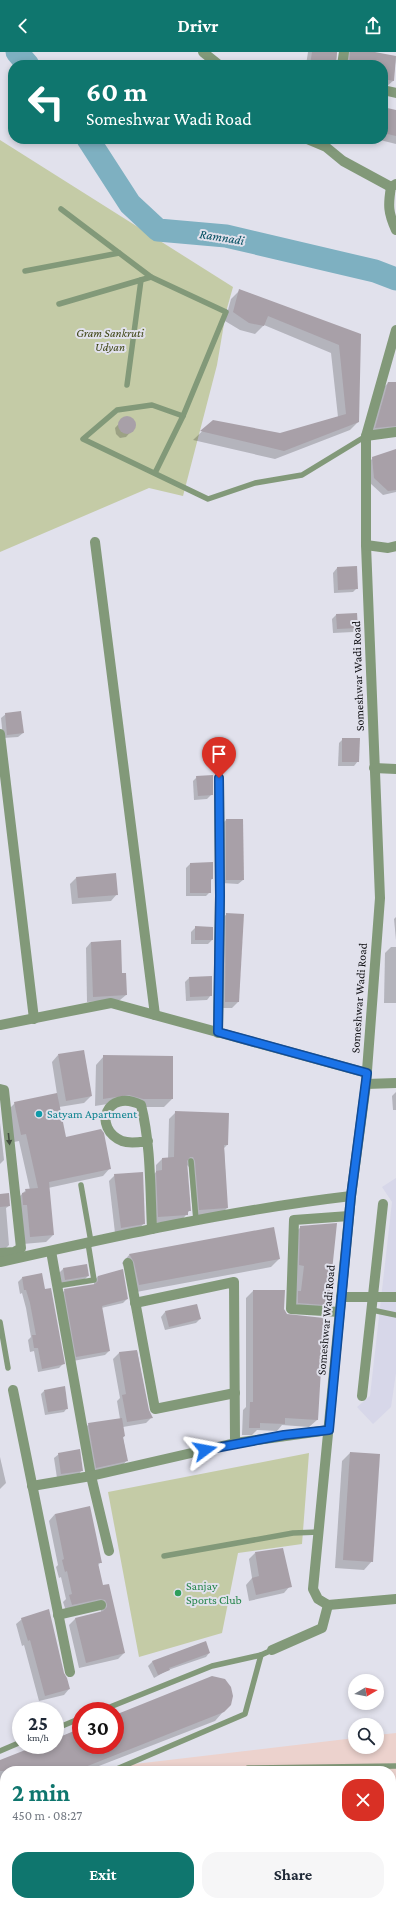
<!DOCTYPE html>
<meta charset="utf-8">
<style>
body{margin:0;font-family:"Crimson Pro",serif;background:#f6f6f7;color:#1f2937;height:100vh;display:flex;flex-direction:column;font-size:15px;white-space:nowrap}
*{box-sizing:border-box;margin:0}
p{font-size:13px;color:#747a83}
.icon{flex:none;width:22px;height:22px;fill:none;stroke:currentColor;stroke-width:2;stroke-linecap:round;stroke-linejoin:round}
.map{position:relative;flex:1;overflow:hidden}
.sheet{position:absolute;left:0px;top:1714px;width:396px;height:140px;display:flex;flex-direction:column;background:#fff;border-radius:16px 16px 0 0;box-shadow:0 2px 6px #0003}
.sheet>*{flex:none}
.banner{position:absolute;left:8px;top:8px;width:380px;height:84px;border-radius:16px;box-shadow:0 2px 6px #0003;background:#0f766e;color:#fff;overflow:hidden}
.needle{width:26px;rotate:80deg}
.buttons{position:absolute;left:348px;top:1622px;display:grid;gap:8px}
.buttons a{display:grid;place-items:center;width:36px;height:36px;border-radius:50%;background:#fff;box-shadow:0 2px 6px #0003;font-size:20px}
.speed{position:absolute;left:12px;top:1650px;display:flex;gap:8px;font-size:20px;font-weight:700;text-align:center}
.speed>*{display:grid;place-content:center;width:52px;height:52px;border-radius:50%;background:#fff;box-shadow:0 2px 6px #0003;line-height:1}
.speed small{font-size:10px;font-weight:400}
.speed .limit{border:6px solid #d22;background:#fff;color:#111}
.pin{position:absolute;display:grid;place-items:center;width:34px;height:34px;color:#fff;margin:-41px -17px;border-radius:50% 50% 50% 0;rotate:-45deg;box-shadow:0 0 4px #0007}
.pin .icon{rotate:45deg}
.me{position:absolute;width:44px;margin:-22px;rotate:77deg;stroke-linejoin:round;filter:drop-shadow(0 0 3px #0008)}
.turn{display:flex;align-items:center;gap:14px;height:84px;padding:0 12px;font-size:18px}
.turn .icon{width:52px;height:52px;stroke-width:2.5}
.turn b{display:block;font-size:28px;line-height:34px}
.round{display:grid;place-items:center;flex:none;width:42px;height:42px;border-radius:16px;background:#f6f6f7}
.summary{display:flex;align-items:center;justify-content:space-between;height:68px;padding:0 12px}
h1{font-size:24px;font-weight:700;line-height:30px;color:#0f766e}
.primary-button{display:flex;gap:8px;margin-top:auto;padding:8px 12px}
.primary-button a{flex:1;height:46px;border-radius:16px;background:#0f766e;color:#fff;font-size:16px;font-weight:700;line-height:46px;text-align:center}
.primary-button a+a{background:#f6f6f7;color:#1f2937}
header{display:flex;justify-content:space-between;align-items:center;height:52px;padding:0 12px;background:#0f766e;color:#fff;font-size:18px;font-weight:700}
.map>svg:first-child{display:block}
.built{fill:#d7d7e9}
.education{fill:#ecd2cd}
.green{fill:#c4cba6}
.shadow{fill:#0003}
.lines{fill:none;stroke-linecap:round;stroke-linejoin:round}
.river{stroke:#7eb0c1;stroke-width:23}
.building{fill:#a8a0a8}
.service{stroke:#829979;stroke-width:5.5}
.minor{stroke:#829979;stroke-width:10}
.oneway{fill:#444e42}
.route-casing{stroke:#114b97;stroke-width:10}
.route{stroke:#1a73e8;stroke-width:7}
.culture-dot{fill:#0f9aa8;stroke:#e1e1ec;stroke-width:1.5}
.leisure-dot{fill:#2e9e5b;stroke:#e1e1ec;stroke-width:1.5}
.labels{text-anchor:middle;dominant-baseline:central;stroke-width:4;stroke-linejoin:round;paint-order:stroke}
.park-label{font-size:12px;font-style:italic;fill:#3b4211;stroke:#e1e1ec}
.street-label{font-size:12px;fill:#111115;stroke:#e1e1ec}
.culture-label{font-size:12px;fill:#0d838f;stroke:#e1e1ec;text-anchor:start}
.leisure-label{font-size:12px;fill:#27864d;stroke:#e1e1ec;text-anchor:start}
.water-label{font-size:13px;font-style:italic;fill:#034e60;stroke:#e1e1ec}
</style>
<header><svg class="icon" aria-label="back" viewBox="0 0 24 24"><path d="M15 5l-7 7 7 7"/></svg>Drivr<svg class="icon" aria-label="share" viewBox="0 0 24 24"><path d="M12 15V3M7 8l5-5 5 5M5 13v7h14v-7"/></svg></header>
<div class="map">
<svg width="396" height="1854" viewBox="0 0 396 1854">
<rect width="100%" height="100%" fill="#e1e1ec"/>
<!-- built -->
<path class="built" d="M396,1126V1321L391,1355L373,1372L357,1355L370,1344L392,1150L382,1135Z"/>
<!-- education -->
<path class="education" d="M396,1681V1854H0V1728L5,1727V1849H391V1719H75L355,1686V1695H377V1683Z"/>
<!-- green -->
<g class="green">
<path d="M0,88L233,235L226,260L217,313L183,444L149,436L0,500Z"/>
<path d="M309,1401L302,1492L238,1501L222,1581L139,1605L108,1440Z"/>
</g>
<!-- shadow -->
<g class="shadow">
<path d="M308,0H337L335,13H306Z"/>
<path d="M349,0H369L396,5L393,29L387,34L383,33V13H344L345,4Z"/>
<path d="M383,56L396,59V92L376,87H383Z"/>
<path d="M240,238L360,283L358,370L350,378L275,407L193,388L213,369L280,382L338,365L331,301L264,273L255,282L240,278L225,269L231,247Z"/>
<path d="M388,331H396V381L370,382L382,337Z"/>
<path d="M124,366H130L134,369L135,375L126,385L120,386L116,382L115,376Z"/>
<path d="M396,404V440L383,443L370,431L369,410L373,406Z"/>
<path d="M356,515L357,536L353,540L334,541L333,521L337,516Z"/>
<path d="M336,563L357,576L353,580L333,581L332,567Z"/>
<path d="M6,662L23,681L18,685L3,686L1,666Z"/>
<path d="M343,687L358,709L354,714H338L339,691Z"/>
<path d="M197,725L212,742L207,747L194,748L193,729Z"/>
<path d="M226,768L243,828L238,832L222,831V772Z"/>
<path d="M190,812L212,827L210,829V840L206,844H186V816Z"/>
<path d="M76,826L117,842L111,849L72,852L70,832Z"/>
<path d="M227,862L243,863L238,950L232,956H219L220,868Z"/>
<path d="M396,865V888L394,867Z"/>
<path d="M196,875L212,888L208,892H191V880Z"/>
<path d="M91,890L121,922L126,943L120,948L87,950L86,896Z"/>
<path d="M391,895H396V951H384L385,901Z"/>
<path d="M189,926L211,943L207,948L186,949L185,930Z"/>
<path d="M58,1003L91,1044L84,1051L59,1055L65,1086L110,1116L103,1124L48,1136L53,1183L46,1190L23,1192L15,1149L26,1138H30L19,1089L14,1090L8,1058L15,1051L57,1042L52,1010Z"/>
<path d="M104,1004L172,1047L164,1055H134L120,1050L95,1054L96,1013Z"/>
<path d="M396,1040V1058H393L392,1044Z"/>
<path d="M176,1060L227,1093L224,1096L227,1156L221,1162L193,1164L189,1115L186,1112L190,1158L181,1169L152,1171L150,1126L156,1120V1113L162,1107H168L169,1067Z"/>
<path d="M0,1071L4,1108L0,1112Z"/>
<path d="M115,1123L144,1171L139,1177L115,1181L109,1129Z"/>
<path d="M0,1143L9,1154L6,1156L9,1193L0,1202Z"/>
<path d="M301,1175L328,1248L316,1260L290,1259L292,1183Z"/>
<path d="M130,1202L279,1207L271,1215L131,1241L126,1218L122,1211Z"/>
<path d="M63,1217L88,1224L84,1228L61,1232L59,1221Z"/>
<path d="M98,1224L127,1247L123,1251L101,1256L109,1299L105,1303L73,1309L61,1242L65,1238L94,1233V1229Z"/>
<path d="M22,1226L44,1239L63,1312L59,1316L38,1320L34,1299L30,1300L28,1288L31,1285L26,1256L22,1241L20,1242L18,1230Z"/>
<path d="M253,1239L283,1257L317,1368L309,1375L282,1373L277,1379L257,1378L252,1383H242L243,1358L246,1355V1246Z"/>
<path d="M165,1260L200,1267L196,1271L165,1278L161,1265Z"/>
<path d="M137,1299L148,1358L151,1366L146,1371L123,1375L124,1384L123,1386L127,1408L123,1413L92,1420L84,1377L89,1372L120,1367L117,1349L120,1346L113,1307L119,1301Z"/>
<path d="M44,1339L67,1356L64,1360L45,1363L41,1342Z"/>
<path d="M350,1401L372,1509L364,1518L335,1516L342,1409Z"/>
<path d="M59,1402L82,1418L78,1423L57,1426L54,1406Z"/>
<path d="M0,1405L6,1431L0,1437Z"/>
<path d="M55,1462L101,1510L98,1513L102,1534L124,1601L118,1607L79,1616L69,1573L75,1567L101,1561V1559L99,1554L66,1559L63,1550L66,1547L61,1525L59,1526L56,1515L58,1513L49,1469Z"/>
<path d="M255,1501L290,1534L284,1541L249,1549L246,1533L252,1526L249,1507Z"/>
<path d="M22,1567L63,1622L69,1637L64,1643L39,1649L24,1593L22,1594L16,1572Z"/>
<path d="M205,1590L209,1601L206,1605L168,1618L154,1626L148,1614L152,1610Z"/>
<path d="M230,1652L215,1669L86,1719H5V1751L0,1753V1709L40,1693H55V1687L81,1677V1693H115V1663Z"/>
<path d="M5,1793V1833L0,1835V1795Z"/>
<path d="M96,1849H156L157,1854H93Z"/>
</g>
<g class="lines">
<!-- river -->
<g class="river">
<path d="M17,0L28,13"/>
<path d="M88,87L130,152L158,178L226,184L375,219L396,227"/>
</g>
</g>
<!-- building -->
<g class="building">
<path d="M312,0H337L336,13H310Z"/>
<path d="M350,0H375L396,4L394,29L383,27V13H349Z"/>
<path d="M383,55L396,58V84L383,81Z"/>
<path d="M239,237L361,282L359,370L284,399L200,379L213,368L280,381L346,362L339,293L268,264L264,274L249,271L233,260Z"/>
<path d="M388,330H396V374L375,376Z"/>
<circle cx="127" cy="373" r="9"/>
<path d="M396,397V438L388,439L374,426L372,405Z"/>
<path d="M357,514L358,537L338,538L337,515Z"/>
<path d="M357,561L358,576L337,577L336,562Z"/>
<path d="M21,659L24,681L7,683L5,661Z"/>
<path d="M342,686H360L359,710H342Z"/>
<path d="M213,723V743L198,744L196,724Z"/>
<path d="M226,767H243L244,828H226Z"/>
<path d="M213,810V827H211V841H190V811Z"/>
<path d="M116,821L118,843L78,846L76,825Z"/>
<path d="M226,861L244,862L239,950H225Z"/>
<path d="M195,874L213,875V888H195Z"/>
<path d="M121,888L122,921H126L127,943L93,945L91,890Z"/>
<path d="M212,924V944L190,945L189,925Z"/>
<path d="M84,998L92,1044L66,1049L58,1002Z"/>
<path d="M103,1003L173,1004V1047H143L129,1043L103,1047Z"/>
<path d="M57,1041L66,1085L101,1077L104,1081L111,1117L49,1130L54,1183L30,1185L27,1153H23L22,1141L26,1140L25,1137L38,1136L26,1082L21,1083L14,1050Z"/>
<path d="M175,1059L229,1061L228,1093H224L228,1156L199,1158L195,1109L193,1105H190L187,1109L191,1159H188V1163L158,1165L156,1119L162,1118V1106L174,1105Z"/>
<path d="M143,1120L145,1172L121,1176L114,1122Z"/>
<path d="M9,1141L10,1154L0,1155V1142Z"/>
<path d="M337,1171L329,1248H325V1253L298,1251V1239H301L304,1214L299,1213L300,1174Z"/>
<path d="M274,1175L280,1207L139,1233L134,1210L129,1202Z"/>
<path d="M87,1212L89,1224L65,1228L63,1216Z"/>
<path d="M123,1217L128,1247L102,1254L110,1299L76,1305L64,1237L95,1232L98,1229V1224Z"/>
<path d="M42,1221L45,1237L51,1236L65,1312L42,1317L38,1296H34L32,1283H36L30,1251L26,1238H24L22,1225Z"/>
<path d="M253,1238H285L284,1257L287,1262L324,1266L318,1368L285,1366V1372L260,1371V1376H249L250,1350H253Z"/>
<path d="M197,1252L201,1267L169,1275L165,1259Z"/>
<path d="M137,1298L149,1358L153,1366L127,1370L122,1343L126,1342L119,1300Z"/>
<path d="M65,1334L68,1357L48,1360L44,1338Z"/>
<path d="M122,1366L125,1384L123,1385L128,1409L96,1416L88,1371Z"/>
<path d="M80,1397L83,1419L61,1422L58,1401Z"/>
<path d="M350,1400L380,1402L373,1510L343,1508Z"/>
<path d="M90,1454L102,1511H98L103,1533L109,1532L125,1601L86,1611L75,1566L103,1559L107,1555V1552L105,1548L100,1547L72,1553L69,1543L72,1542L67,1519L65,1520L62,1508L64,1507L55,1462Z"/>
<path d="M283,1496L292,1535L256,1543L252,1526L259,1524L255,1500Z"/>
<path d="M49,1557L64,1621L67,1626L70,1637L45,1644L30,1588L28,1589L21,1566Z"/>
<path d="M206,1589L210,1601L169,1616L170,1618L158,1623L152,1609Z"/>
<path d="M212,1624L225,1627L231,1635L233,1644L231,1653L224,1660L75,1719H0V1708L38,1693H55V1687L81,1676V1693H115V1663Z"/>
</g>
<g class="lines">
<!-- service -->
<g class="service">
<path d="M61,157L151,225L226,260L183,364"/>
<path d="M25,219L119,201"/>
<path d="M59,252L151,225"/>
<path d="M127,333L141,228"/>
<path d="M155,421L183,364L152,353L117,358L83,387L208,447L255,431L302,423L366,384"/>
<path d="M191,1109L196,1168"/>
<path d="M81,1133L91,1190"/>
<path d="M57,1234L94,1228L88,1191"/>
<path d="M372,1258L396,1263"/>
<path d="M0,1270L8,1316"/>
<path d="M164,1504L293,1481L319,1480"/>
<path d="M100,1659L212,1614L261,1603L272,1598"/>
<path d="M55,1677L81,1666"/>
<path d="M0,1699L21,1690"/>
<path d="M112,1719L245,1662L261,1603"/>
<path d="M242,1719L248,1716L396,1714"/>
<path d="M0,1768L5,1766"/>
<path d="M391,1802L396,1798"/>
<path d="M0,1843L5,1842"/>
<path d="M184,1849L185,1854"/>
<path d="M64,1854L67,1849"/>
<path d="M337,1854L342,1849"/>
</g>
<!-- minor -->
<g class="minor">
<path d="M203,0L219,13"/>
<path d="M342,13L344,0"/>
<path d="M383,38L396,41"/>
<path d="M307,87L326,95L343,109L391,135"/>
<path d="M396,132L391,135C388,153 388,161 396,178"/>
<path d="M396,278L366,384V493L380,846L366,1032L351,1144L313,1537L318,1547L328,1553L396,1547"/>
<path d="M366,384L396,380"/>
<path d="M95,490L155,963"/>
<path d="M366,493L388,496L396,494"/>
<path d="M0,682L34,967"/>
<path d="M374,716L396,717"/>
<path d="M0,973L111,951L367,1021"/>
<path d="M218,981L220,844L219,726"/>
<path d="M366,1032L396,1031"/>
<path d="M0,1037L4,1038L21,1196L14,1200L0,1201"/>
<path d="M148,1089C140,1090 130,1092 122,1089C92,1076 106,1036 141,1053C151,1093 150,1136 152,1177"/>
<path d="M51,1199L91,1424L109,1499"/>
<path d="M0,1210C116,1184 232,1158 351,1144"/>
<path d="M128,1211L155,1357L235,1341"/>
<path d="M341,1245H396"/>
<path d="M135,1251L234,1230L235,1391"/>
<path d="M340,1260L291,1257L294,1168L349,1164"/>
<path d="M13,1338L70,1620"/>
<path d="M362,1344L383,1152"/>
<path d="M32,1434L91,1424L235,1391L329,1378"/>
<path d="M58,1563L101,1553"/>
<path d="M272,1598L322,1576L328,1553"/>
</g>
</g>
<!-- one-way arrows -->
<defs><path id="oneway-solid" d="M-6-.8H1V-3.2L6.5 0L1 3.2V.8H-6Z"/></defs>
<use class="oneway" href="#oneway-solid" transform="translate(9 1087) rotate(84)"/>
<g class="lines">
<defs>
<path id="route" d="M205,1398L284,1383L329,1378L351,1144L367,1021L218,980L220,844L219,726"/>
</defs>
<!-- route casing -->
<use href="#route" class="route-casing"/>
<!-- route -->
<use href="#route" class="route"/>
</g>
<!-- markers -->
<circle class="culture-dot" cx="39" cy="1062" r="4"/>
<circle class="leisure-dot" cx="178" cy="1541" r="4"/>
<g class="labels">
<!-- park labels -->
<g class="park-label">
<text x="110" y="281">Gram Sankruti<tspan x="110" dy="14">Udyan</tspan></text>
</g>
<!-- street labels -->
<g class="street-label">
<text transform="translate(358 624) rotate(-92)">Someshwar Wadi Road</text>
<text transform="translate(359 946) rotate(-86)">Someshwar Wadi Road</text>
<text transform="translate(326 1268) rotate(-85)">Someshwar Wadi Road</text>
</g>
<!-- culture labels -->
<g class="culture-label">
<text x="47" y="1062">Satyam Apartment</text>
</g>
<!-- leisure labels -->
<g class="leisure-label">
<text x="186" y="1534">Sanjay<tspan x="186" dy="14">Sports Club</tspan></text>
</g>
<!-- water labels -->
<g class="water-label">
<text transform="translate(222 185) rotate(9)">Ramnadi</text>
</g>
</g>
</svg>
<div class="buttons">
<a><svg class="needle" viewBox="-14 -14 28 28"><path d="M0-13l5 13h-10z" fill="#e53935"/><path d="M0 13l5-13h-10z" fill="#747a83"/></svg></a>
<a><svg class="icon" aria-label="search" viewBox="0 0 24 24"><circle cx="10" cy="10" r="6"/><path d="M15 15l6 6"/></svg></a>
</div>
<div class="speed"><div>25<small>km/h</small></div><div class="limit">30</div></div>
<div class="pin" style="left:219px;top:726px;background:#d93025"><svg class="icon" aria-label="arrive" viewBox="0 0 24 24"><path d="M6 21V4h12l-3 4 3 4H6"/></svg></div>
<svg class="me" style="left:205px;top:1398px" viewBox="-20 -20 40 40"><path d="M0-17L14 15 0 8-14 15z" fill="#1a73e8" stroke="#fff" stroke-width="4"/></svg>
<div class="banner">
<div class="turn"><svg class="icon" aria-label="left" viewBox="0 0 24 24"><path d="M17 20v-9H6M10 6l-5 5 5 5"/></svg><div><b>60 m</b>Someshwar Wadi Road</div></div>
</div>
<section class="sheet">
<div class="summary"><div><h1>2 min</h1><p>450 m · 08:27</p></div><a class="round" style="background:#d93025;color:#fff"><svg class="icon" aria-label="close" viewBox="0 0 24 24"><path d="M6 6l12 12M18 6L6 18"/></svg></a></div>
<div class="primary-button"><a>Exit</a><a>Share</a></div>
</section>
</div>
